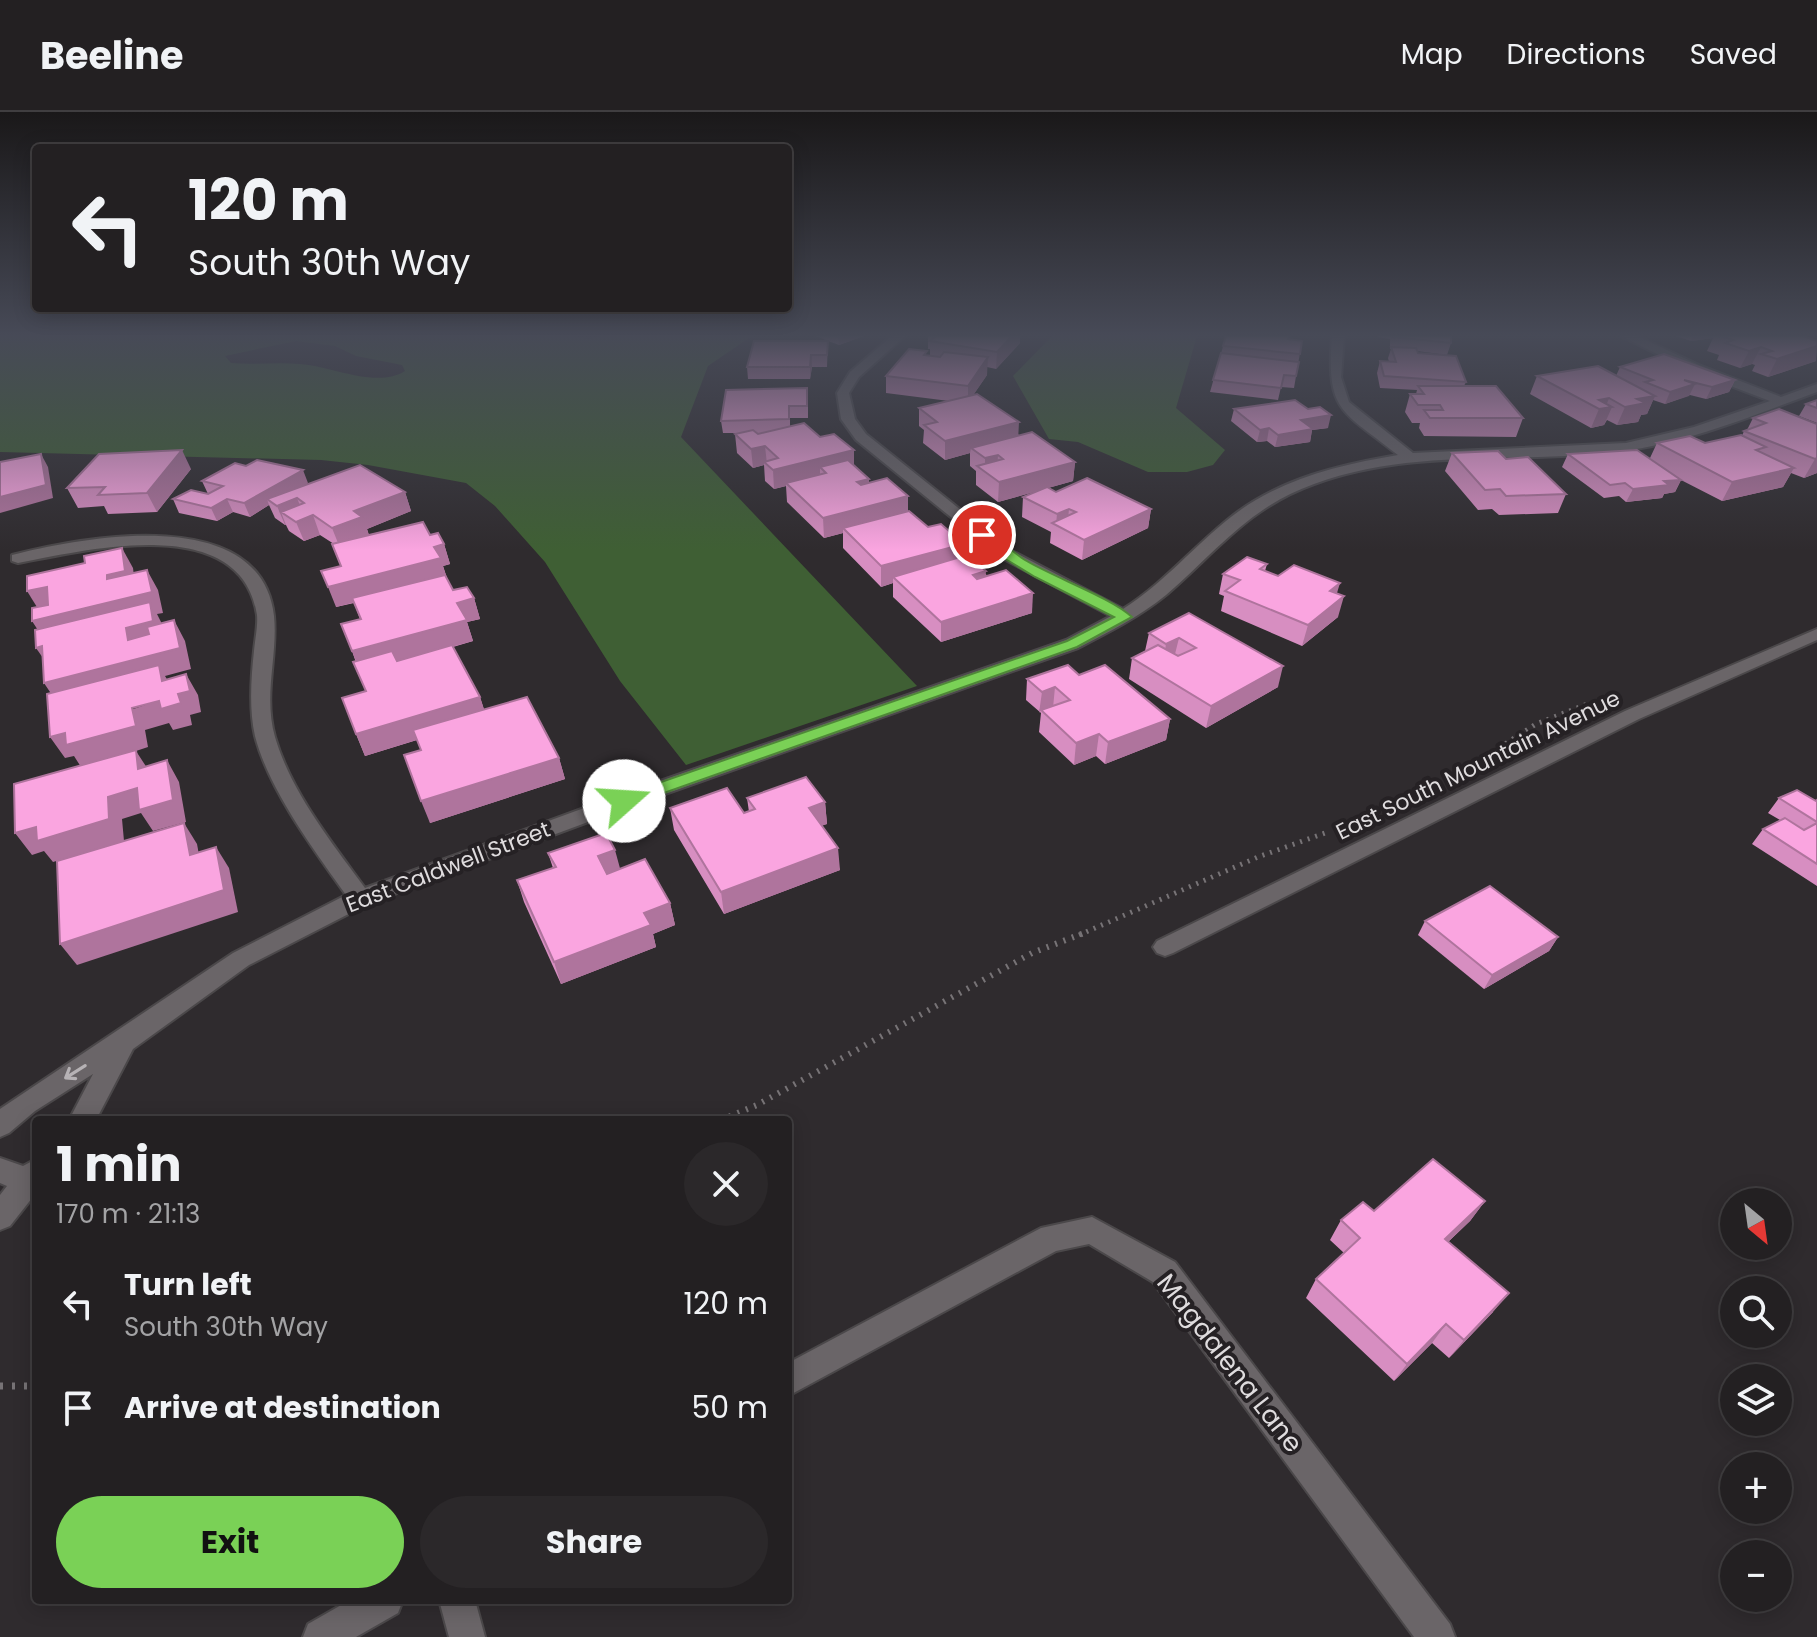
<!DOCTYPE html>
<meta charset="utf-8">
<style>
body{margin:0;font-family:Poppins,sans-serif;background:#2b282a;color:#f1f3f6;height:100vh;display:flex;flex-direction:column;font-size:30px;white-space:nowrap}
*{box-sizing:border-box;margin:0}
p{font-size:26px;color:#a3a3a5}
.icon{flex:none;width:44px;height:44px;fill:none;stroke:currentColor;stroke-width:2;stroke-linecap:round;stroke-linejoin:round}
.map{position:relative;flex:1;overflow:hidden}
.sheet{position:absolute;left:32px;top:1004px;width:760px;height:488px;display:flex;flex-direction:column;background:#232022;border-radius:8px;box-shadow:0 4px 20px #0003,0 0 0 2px #403e40}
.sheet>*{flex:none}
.top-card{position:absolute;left:32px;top:32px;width:760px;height:168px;border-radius:8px;box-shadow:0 4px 20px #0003,0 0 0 2px #403e40;background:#232022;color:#f1f3f6;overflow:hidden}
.needle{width:52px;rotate:151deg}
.buttons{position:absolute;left:1720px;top:1076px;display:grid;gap:16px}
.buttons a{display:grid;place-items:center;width:72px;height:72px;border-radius:50%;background:#232022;box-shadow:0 4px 20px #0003,0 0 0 2px #403e40;font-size:40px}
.pin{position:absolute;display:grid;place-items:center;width:68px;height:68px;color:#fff;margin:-34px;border:4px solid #fff;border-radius:50%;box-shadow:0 2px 8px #0007}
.me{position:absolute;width:88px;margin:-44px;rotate:71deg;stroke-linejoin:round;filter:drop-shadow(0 0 6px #0008)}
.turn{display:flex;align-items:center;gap:28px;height:168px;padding:0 24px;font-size:36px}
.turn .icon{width:104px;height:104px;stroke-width:2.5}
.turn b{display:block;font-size:56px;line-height:68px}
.round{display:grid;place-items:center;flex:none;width:84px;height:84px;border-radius:42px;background:#2b282a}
.summary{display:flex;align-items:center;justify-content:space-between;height:136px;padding:0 24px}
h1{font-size:48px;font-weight:700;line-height:60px}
.action{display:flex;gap:16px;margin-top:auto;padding:16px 24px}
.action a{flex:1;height:92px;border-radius:48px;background:#7ad156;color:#111;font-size:32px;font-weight:700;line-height:92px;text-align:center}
.action a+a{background:#2b282a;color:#f1f3f6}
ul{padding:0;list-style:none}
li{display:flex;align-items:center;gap:24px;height:104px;padding:0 24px}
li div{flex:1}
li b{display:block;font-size:30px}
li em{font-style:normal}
header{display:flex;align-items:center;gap:48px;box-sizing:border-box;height:112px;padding:0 40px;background:#232022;border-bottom:2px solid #403e40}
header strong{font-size:38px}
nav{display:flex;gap:44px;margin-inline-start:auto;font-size:28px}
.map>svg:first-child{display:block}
.green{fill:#3f5f34;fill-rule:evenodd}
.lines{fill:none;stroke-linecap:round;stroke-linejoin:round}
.minor-casing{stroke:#4b484a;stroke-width:4}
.path-far2{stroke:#777376;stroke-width:5;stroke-dasharray:2 6;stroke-linecap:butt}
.path-far1{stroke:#777376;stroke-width:6;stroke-dasharray:2 7;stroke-linecap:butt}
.path{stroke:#777376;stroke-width:7;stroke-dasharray:3 9;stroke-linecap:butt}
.minor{fill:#6a6568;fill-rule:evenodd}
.wall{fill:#d78ec1}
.shaded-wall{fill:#af749d}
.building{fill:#faa5e0;stroke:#af749d;stroke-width:2}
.oneway{stroke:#b6b2b5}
.route{fill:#7ad156;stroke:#4f8838;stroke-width:2}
.labels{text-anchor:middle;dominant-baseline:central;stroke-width:8;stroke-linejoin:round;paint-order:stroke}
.street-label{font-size:22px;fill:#dfdcde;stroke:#252124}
.near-street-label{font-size:26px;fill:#dfdcde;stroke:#252124}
</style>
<header>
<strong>Beeline</strong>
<nav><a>Map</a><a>Directions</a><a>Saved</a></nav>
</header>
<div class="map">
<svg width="1817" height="1525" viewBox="0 0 1817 1525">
<rect width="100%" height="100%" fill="#2f2b2e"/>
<!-- green -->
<g class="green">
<path d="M0,224H572L589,227L601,224H752L708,254L681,325L917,574L686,653L620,569L545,450L495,394L466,371L368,353L321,348L0,340ZM296,229L335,234L356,244L402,253L405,259C377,277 331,254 300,252C278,250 254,253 231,251L225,244Z"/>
<path d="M1052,224H1197L1176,296L1225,338L1213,353L1187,360H1148L1078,330L1049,327L1013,264Z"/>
</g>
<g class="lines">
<defs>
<g id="minor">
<path d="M892,224H905L859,265L849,281L855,307L866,322L1012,439L1123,497C1164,471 1194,434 1231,405C1279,367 1339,353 1398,343C1342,298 1326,301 1332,224H1344L1341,265L1349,290L1413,341L1626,331L1694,315L1770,289L1691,259L1621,224H1637L1699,253L1781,285L1817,272V280C1749,305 1681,334 1608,341C1509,351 1410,337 1314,372C1249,395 1217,439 1166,483C1139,505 1109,520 1078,536L631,694L368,792L249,853L133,937L96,1008H69L93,962L35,999L9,1021L0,1025V997L233,841L346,783C314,738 269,678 255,624C249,598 251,566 254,539C255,528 258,514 257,503C241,399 87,438 18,451L12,449V443C87,424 261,392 274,504C278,544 263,583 275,625C291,680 332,731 365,776L617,684L1066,528L1111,504L1000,445L856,328L841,307L837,281L850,260Z"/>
<path d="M1817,517V528L1639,607L1173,841L1165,844L1157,841L1153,835L1157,829L1625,599Z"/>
<path d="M0,1046L23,1054L36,1047V1081L10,1114L0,1118V1083L7,1074L0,1071Z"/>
<path d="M1092,1105L1175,1150L1450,1512L1455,1525H1414L1153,1170L1089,1132L1056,1139L788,1284V1251L1041,1116Z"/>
<path d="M350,1488H403L398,1501L356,1525H303L308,1512Z"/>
<path d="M439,1488H475L485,1525H449Z"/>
</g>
</defs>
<!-- minor casing -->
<use href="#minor" class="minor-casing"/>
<!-- path-far2 -->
<g class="path-far2">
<path d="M1499,636L1536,612L1590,591"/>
<path d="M1079,823L1258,745L1325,721"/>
</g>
<!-- path-far1 -->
<path class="path-far1" d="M721,1008L757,993L1032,841L1084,821"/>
<!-- path -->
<path class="path" d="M0,1274H36"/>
<!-- minor -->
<use href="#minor" class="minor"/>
</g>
<!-- wall -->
<g class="wall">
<path d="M816,224H864L839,233L828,229L827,255H812L810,267H748L747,255L828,229Z"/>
<path d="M928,224H1020V231L996,257L987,255V263L973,283L1019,323L1075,350L1073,369L1048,376L1056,380L1151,397L1148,416L1082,448L1050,431L1051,420L1022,405L1023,385L1041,378L998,390L976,373V359L970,354V341L945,348L923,331L924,318L919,314V296L949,289L886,281V264L927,243H930V237H928Z"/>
<path d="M1226,224L1302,229L1294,276L1281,275L1278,288L1210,280Z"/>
<path d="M1378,224H1451V231L1447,243L1417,239L1418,241L1466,270L1464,274L1523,306L1516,325L1424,324L1419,316L1420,311H1412L1405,300L1410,282H1416L1417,278L1380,276L1377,261L1380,249L1389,250L1388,246L1391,237H1390V227L1377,225Z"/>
<path d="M1676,224H1803L1816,249L1768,265L1752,259L1755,253L1752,252L1740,256L1717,248L1719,243L1707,239L1713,226L1691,229Z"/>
<path d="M1620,255L1735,268L1729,280L1706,287L1690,283L1665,292L1653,288L1647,302L1641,303L1638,310L1617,313L1607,308L1604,313L1591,316L1530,282L1537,264H1616Z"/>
<path d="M808,288V306H790V315L854,338V354L869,371L928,415L964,432V444L1032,501L941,530L893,485V471L881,475L843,436V421L824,426L787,390L786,374L774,377L765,369L764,353L753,356L737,341L735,322L742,321H723L721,309Z"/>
<path d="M1817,288V311L1799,304L1806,292Z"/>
<path d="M1234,297L1328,316L1312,318L1310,330L1275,335L1267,329L1257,330L1231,309Z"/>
<path d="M1753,306L1817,312V361L1804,366L1791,361L1783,375L1722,389L1681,368L1675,380L1664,382L1662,386L1626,390L1619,384L1604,386L1562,355L1568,342L1650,346L1657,331H1705L1742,324L1744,319L1747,318Z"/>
<path d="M1452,341L1506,347L1566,382L1558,401L1499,403L1492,397L1478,398L1445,359Z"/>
<path d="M191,357L157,400L108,402L104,394L78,396L67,376Z"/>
<path d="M202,369L308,371L302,374L405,380L411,399L367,417L369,423H430L444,432L450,452L443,454L447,466L453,478L474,486L480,507L467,510L473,529L453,535L480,585L484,598L559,646L565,667L430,711L421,638L417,628L365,644L356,622L366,579L352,539L360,507L354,491L336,495L341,454L332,432H334L320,423L304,429L289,419L286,413H285L275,406L269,393L250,405L233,400L217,409L179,401L173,387L208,382Z"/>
<path d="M1267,452L1265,459L1278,464L1337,481L1338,505L1302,534L1221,499L1224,484L1219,482L1223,462Z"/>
<path d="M1189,501L1278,575L1206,616L1129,567L1132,546L1145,539L1149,521Z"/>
<path d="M1079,563L1170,607L1166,628L1105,652L1096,644L1074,653L1039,620L1041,601L1026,588L1027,567Z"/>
<path d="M747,686L825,690L827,712L822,713L840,758L724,802L674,718L670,696L744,701L749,700Z"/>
<path d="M1779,686L1817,688V774L1752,732L1763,717L1780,708L1768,701Z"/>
<path d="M548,741L620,757L670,791L675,813L653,822L656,835L561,872L524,790L517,768L553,756Z"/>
<path d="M1425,809L1558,825L1549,839L1484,877L1418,823Z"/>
<path d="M1485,1089L1470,1109L1448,1130L1493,1200L1449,1246L1432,1231L1394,1269L1306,1186L1316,1167L1344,1141L1330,1128L1341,1108L1374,1099Z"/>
</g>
<!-- shaded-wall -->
<g class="shaded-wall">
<path d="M838,224H864L839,233Z"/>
<path d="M1012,224H1020V231L996,257L997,240Z"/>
<path d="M1693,224H1714L1713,226L1691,229Z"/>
<path d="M1817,234L1816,249L1768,265L1777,247Z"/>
<path d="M1761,235L1752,252L1740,256L1749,239Z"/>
<path d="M811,243L812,255L810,267V255Z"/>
<path d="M988,245L987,263L968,291V274Z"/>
<path d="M1735,268L1729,280L1706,287L1712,275Z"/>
<path d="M1695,272L1689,284L1665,292L1670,280Z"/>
<path d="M1655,284L1647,302L1641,303L1638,310L1617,313L1625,295L1637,287Z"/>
<path d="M1609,286L1605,297L1612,295L1604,313L1591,316L1599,297V288Z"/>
<path d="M1331,303L1328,316L1312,318L1310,330L1275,335L1278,323L1301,308Z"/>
<path d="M1019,310L1018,329L971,336L970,341L945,348V329Z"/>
<path d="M1269,316L1267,329L1257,330L1260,318Z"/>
<path d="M765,334L767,352L764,350V353L753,356L751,337Z"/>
<path d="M182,338L191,357L157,400L147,381Z"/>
<path d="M854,338V357L826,361L820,355V366L786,371V374L774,377L773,358Z"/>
<path d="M41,342L48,355L53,386L0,401V385Z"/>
<path d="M998,343L997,362L985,360V346Z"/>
<path d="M1817,346V361L1804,366L1815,347Z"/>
<path d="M1075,350L1073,369L998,390L999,370Z"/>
<path d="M1794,356L1783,375L1722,389L1732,370Z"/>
<path d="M303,358L308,371L273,391L267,387L269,393L250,405L244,391Z"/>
<path d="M869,367V386L857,370Z"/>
<path d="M1681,368L1675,380L1664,382L1662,386L1626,390L1633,377L1664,369Z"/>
<path d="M405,380L411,399L367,417L369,424L340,436L332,416L354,399Z"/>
<path d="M908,384V404L843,416V421L824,426L823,406Z"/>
<path d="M297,386L305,406L281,400L286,413H285L277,394Z"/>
<path d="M227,387L233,400L217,409L211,396Z"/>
<path d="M1069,397L1067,417L1056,413L1057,402Z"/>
<path d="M1151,397L1148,416L1082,448L1084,428Z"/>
<path d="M313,403L320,423L304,429L296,410Z"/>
<path d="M444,432L450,452L443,454L447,467L336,495L328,475L434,435Z"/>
<path d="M964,432L963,452L893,465V471L881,475V454Z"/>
<path d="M122,436L133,456L136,479L107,467V463Z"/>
<path d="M147,458L158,478L163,501L157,502L161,510L165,530L174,508L185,529L191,557L165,564L171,574L162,569L58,592L44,571L128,528L45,529L32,509Z"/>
<path d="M986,459L985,479L973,463Z"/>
<path d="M1340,471L1334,491L1330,479Z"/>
<path d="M47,475L59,495L40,500L27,479Z"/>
<path d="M1033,481L1032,501L941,530V510Z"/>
<path d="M1344,484L1338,505L1302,534L1308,513Z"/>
<path d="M474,486L480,507L467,510L473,529L360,560L352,539L457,491Z"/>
<path d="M1179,526L1174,546L1163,552L1166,532Z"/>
<path d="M42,534L50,556L36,536Z"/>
<path d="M1283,554L1278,575L1206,616L1211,594Z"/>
<path d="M186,562L198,583L201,600L190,603L192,613L173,618L169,611L145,618L148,635L136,639L149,659L81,655L74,644L65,646L50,625L178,582Z"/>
<path d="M1055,575L1053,596L1041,598L1039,601L1042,580Z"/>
<path d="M480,585L487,606L365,644L356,622Z"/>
<path d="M1170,607L1166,628L1105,652L1108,630Z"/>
<path d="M1099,622L1096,644L1074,653L1076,631Z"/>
<path d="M559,646L565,667L430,711L421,689Z"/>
<path d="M167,648L179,670L186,710L153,719L141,701L122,707L124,729L53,750L44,739L32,743L15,721L108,685Z"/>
<path d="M825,690L827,712L810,718L809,696Z"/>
<path d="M184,711L197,732L203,765L190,743Z"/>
<path d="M216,735L229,756L238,800L77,853L60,832Z"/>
<path d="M838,736L840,758L724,802L721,780Z"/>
<path d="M615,738L621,760L603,766L598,744Z"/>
<path d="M670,791L675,813L653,822L656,835L561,872L554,850L644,801Z"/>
<path d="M1558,825L1549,839L1484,877L1492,863Z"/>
<path d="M1485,1089L1470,1109L1431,1146L1445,1127Z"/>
<path d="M1509,1181L1493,1200L1449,1246L1464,1228Z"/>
<path d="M1446,1212L1432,1231L1394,1269L1407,1252Z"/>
</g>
<!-- building -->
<g class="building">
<path d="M936,224H1012L997,240L930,229Z"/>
<path d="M1226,224H1289L1288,227L1302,229L1300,242L1223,234Z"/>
<path d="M1393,224H1451V231L1393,225Z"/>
<path d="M1721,224H1803L1817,229V234L1777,247L1761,242L1772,239L1761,235L1749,239L1725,231L1733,228Z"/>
<path d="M754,229H828L827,243H811L810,255H747Z"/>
<path d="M1391,235L1416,236L1418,241L1456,244L1466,270L1384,264L1380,249L1396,250Z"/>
<path d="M909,237L927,239L924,243L940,245L944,240L988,245L968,274L886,264Z"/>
<path d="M1221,241L1299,250L1296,264L1284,263L1281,276L1213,268Z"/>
<path d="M1664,242L1735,268L1712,275L1684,268L1695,272L1670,280L1645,270L1653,268L1620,255Z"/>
<path d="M1598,254L1655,284L1637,287L1646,291L1625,295L1609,286L1599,288L1612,295L1599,297L1537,264Z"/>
<path d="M1418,274H1496L1523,306H1430L1424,298H1443L1440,293H1418L1410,282H1424Z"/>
<path d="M807,276V294H789V307L721,309L726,278Z"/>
<path d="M977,282L1019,310L945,329L924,313L937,310L919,296Z"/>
<path d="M1295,288L1308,297L1320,295L1331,303L1301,308L1313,317L1278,323L1269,316L1260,318L1234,297Z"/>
<path d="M1817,288V296L1806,292Z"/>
<path d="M1779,297L1817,312V346L1815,347L1744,319L1766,311L1753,306Z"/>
<path d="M804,311L820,325L834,322L854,338L773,358L764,350L778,346L765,334L751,337L735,322L753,318L758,322Z"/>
<path d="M1032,320L1075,350L999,370L977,354L1003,347L998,343L985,346L971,336Z"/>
<path d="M1741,323L1766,335L1756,338L1794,356L1732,370L1657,331L1690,324L1705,331Z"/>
<path d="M182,338L147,381L98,383L105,375L67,376L99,342Z"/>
<path d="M1637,338L1681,368L1664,369L1669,373L1633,377L1625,371L1610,373L1568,342Z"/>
<path d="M1498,339L1506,347L1528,345L1566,382L1506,384L1500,377L1485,378L1452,341Z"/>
<path d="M41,342L46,373L0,385V350Z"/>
<path d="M257,348L303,358L244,391L227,387L211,396L173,387L191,378L208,382L223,374L202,369L235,351L246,354Z"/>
<path d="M848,348L869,367L857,370L861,373L887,366L908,384L823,406L786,371L826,361L820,355Z"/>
<path d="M360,353L405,380L354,399L362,405L332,416L313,403L296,410L281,400L304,391L297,386L277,394L267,387Z"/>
<path d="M1087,366L1151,397L1084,428L1052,411L1076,400L1069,397L1057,402L1023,385L1047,375L1056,380Z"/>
<path d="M909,399L928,415L941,412L964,432L881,454L843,416Z"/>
<path d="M423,410L430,423L438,421L444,432L434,435L441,446L328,475L321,459L341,454L332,432Z"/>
<path d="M122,436L125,459L107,463V467L147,458L152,480L32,509V496L48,493L47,475L27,479V464L85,451L84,444Z"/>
<path d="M967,443L986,459L973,463L977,467L1006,458L1033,481L941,510L893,465Z"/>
<path d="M1247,445L1267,452L1260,457L1278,464L1294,453L1340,471L1330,479L1344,484L1308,513L1225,479L1240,468L1223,462Z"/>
<path d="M445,463L453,478L467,475L474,486L457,491L467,508L352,539L341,512L361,507L352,486Z"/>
<path d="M150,490L153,509L126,516L128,528L149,522L147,515L174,508L180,536L44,571L42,534L36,536L35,518Z"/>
<path d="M1189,501L1283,554L1211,594L1132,546L1158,533L1178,544L1196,536L1179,526L1166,532L1149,521Z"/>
<path d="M452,533L480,585L356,622L342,586L366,579L353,550L392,539L397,549Z"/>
<path d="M159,553L162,569L186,562L190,579L178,582L181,591L161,597L159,589L132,596L136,614L66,633L65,621L50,625L47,582Z"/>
<path d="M1068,553L1079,563L1105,553L1170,607L1108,630L1099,622L1076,631L1041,598L1070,588L1055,575L1042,580L1027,567Z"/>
<path d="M527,585L559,646L421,689L404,643L421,638L413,618Z"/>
<path d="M136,638L138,657L167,648L173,688L139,698L137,676L108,685L109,707L37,729L36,715L15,721L14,672Z"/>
<path d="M806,665L825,690L809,696L838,736L721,780L670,696L727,676L744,701L755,697L747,686Z"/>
<path d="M1797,678L1816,689L1817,688V710L1779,686Z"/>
<path d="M1785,706L1804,718L1817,711V752L1763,717Z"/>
<path d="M184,711L190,743L216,735L224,778L60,832L57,749Z"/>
<path d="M606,721L615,738L598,744L607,762L645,747L670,791L644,801L651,813L554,850L517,768L556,755L548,741Z"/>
<path d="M1490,774L1558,825L1492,863L1425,809Z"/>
<path d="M1433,1047L1485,1089L1445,1127L1509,1181L1464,1228L1446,1212L1407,1252L1316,1167L1360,1126L1341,1108L1363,1090L1374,1099Z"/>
</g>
<!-- one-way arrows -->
<defs><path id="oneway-shaft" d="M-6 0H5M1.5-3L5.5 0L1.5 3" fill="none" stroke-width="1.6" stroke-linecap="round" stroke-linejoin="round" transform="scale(2)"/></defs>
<use class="oneway" href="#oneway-shaft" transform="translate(75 960) rotate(148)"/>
<!-- sky -->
<linearGradient id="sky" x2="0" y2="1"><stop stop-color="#1a1819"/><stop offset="0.51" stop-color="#474a57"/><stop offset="1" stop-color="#474a57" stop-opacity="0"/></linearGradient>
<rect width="1817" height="438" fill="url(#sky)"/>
<!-- route -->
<path class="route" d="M977,420C993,419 1012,440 1025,448C1053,465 1112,486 1132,505L1077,535L630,693H618L615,689L618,685L1067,529L1114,505L1035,465L1002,445L977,426Z"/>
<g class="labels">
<!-- street labels -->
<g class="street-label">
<text transform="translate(1478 653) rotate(-26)">East South Mountain Avenue</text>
<text transform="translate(448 755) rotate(-21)">East Caldwell Street</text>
</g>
<!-- near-street labels -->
<g class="near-street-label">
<text transform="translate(1230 1251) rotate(52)">Magdalena Lane</text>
</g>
</g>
</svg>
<div class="buttons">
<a><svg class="needle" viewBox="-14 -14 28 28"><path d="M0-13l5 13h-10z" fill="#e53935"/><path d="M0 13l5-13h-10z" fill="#a3a3a5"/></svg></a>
<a><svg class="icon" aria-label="search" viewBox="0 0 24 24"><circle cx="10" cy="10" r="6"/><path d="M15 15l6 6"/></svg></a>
<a><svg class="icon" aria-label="layers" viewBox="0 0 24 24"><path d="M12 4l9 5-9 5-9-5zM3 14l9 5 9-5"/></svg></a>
<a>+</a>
<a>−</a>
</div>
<div class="pin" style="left:982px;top:423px;background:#d93025"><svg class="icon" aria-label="arrive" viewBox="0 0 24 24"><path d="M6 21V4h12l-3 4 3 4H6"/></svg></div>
<svg class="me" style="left:624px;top:689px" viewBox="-20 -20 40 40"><circle r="19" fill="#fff"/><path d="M0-13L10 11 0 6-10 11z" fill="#7ad156"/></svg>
<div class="top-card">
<div class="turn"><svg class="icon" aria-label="left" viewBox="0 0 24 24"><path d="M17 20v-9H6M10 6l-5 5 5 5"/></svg><div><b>120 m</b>South 30th Way</div></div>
</div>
<section class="sheet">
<div class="summary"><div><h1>1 min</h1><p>170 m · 21:13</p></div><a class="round"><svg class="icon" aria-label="close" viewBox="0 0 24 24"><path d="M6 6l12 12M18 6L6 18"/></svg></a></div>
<ul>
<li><svg class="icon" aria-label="left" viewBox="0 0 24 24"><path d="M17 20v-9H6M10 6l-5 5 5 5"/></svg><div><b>Turn left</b><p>South 30th Way</p></div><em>120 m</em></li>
<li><svg class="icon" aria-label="arrive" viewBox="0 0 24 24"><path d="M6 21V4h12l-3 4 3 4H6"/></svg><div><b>Arrive at destination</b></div><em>50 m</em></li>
</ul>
<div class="action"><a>Exit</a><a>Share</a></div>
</section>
</div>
